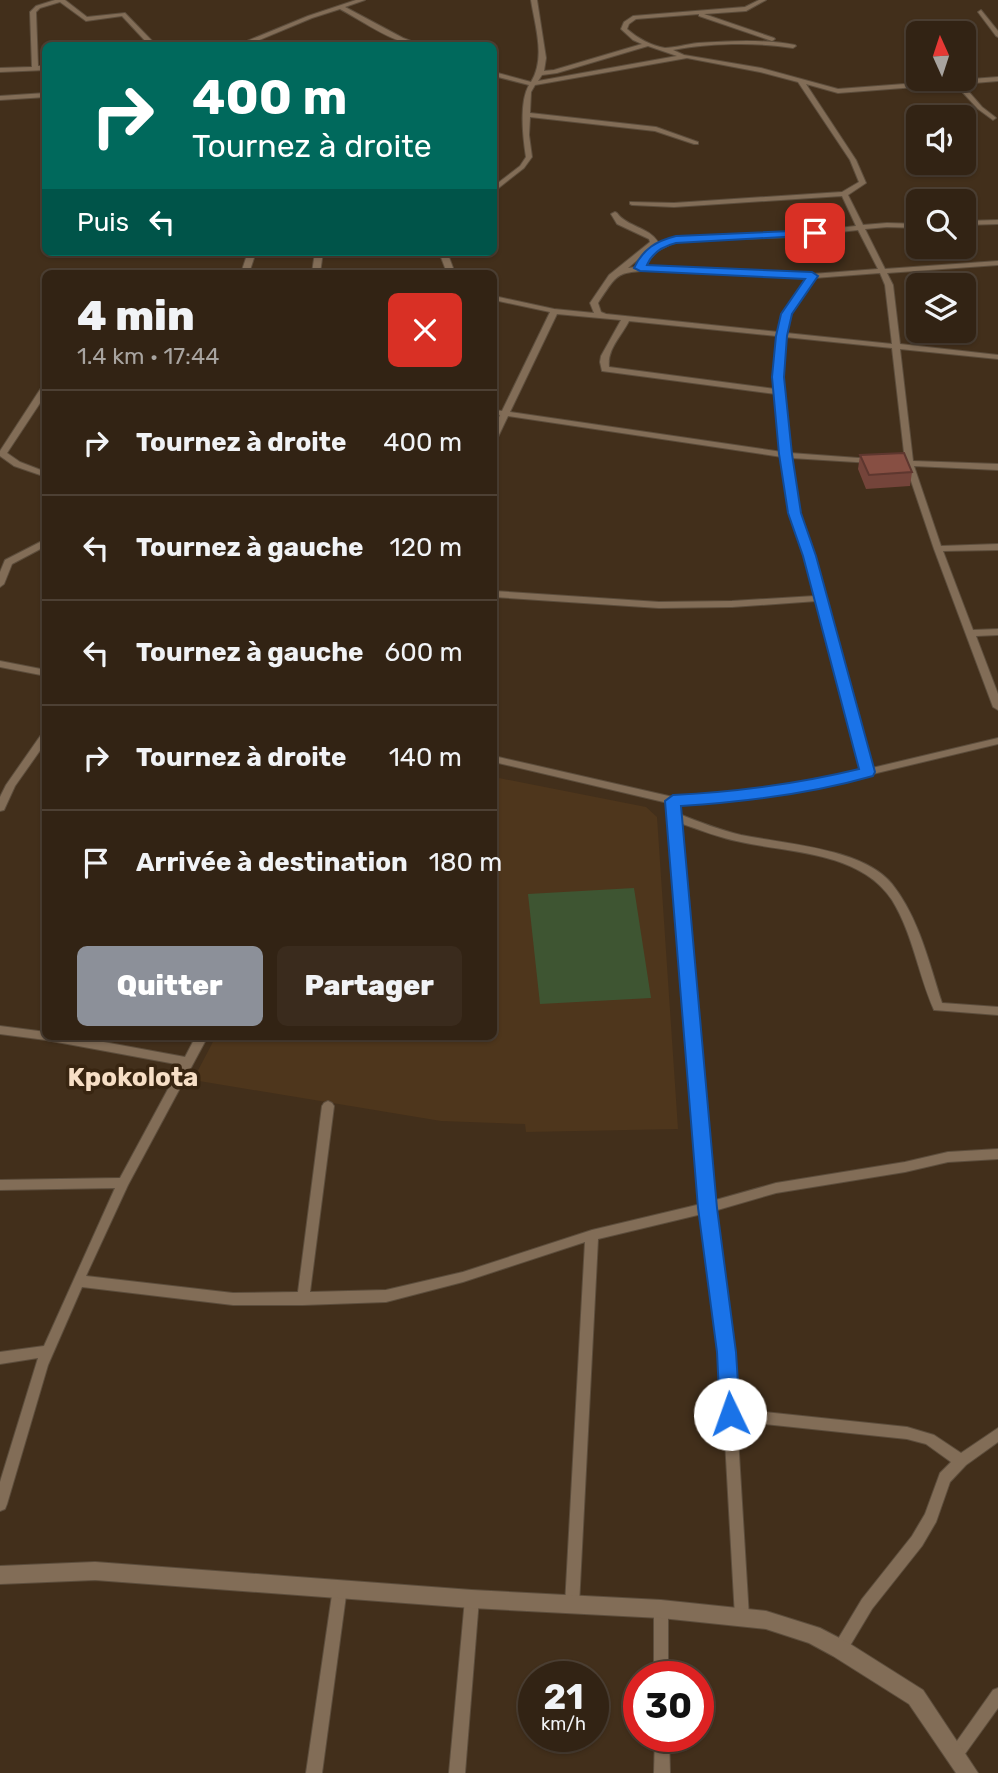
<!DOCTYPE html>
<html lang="fr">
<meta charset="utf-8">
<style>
body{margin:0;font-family:Rubik,sans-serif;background:#3a2b1d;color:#f1f3f6;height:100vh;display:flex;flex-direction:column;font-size:26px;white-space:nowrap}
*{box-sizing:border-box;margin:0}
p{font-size:23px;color:#a8a4a0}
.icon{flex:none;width:38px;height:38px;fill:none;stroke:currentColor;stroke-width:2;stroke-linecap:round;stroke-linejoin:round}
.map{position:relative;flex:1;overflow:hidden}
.panel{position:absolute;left:42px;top:270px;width:455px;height:770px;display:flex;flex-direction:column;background:#322314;border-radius:10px;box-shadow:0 2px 5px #0004,0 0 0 2px #4d4034}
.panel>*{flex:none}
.guide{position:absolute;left:42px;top:42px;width:455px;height:214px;border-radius:10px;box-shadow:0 2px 5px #0004,0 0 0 2px #4d4034;background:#00695c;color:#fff;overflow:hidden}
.needle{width:46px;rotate:357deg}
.fabs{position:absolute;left:906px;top:21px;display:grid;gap:14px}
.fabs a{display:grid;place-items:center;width:70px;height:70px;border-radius:10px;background:#322314;box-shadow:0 2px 5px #0004,0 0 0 2px #4d4034;font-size:35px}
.speed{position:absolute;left:518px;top:1661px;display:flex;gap:14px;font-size:35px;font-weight:700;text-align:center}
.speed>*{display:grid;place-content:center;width:91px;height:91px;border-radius:50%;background:#322314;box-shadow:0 2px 5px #0004,0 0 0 2px #4d4034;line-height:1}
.speed small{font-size:18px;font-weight:400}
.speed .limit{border:10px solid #d22;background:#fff;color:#111}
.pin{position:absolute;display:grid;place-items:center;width:60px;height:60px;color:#fff;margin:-30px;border-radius:14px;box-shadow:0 4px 10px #0006}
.me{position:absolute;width:77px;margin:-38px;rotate:357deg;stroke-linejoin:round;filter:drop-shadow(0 0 5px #0008)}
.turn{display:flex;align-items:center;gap:24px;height:147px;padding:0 35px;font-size:32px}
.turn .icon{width:91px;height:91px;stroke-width:2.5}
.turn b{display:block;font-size:49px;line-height:60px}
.then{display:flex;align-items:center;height:66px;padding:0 35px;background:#0003;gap:14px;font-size:26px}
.round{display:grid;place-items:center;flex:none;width:74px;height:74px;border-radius:10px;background:#3a2b1d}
.head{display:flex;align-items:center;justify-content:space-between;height:119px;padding:0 35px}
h1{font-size:42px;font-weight:800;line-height:52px}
.primary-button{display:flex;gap:14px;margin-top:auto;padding:14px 35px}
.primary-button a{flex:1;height:80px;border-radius:10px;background:#8c9099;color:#fff;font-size:28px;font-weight:800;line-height:80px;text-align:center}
.primary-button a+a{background:#3a2b1d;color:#f1f3f6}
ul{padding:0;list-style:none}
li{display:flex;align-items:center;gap:21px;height:105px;padding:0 35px;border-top:2px solid #4d4034}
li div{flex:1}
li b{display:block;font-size:26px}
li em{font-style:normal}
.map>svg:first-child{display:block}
.built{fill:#4e361c}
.green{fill:#3e5532}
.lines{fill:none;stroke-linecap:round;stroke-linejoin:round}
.minor-casing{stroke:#5c4d3c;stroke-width:2}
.tertiary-casing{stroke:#5c4d3c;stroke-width:2}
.minor{fill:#826d57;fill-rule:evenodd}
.tertiary{fill:#826d57;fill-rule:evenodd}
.wall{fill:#74443a}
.building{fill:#874f43;stroke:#5e372f;stroke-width:2}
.route{fill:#1a73e8;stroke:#114b97;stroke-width:2}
.labels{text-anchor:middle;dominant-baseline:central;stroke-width:7;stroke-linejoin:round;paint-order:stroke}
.neighbourhood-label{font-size:26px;font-weight:bold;fill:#f7dfc6;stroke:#382511}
</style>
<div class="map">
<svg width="998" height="1773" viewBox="0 0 998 1773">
<rect width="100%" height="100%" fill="#422f1b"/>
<!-- built -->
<path class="built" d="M494,777L646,807L657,817L678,1129L526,1132L525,1124L441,1121L193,1080L216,1036H494Z"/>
<!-- green -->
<path class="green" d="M634,888L651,998L540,1004L528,894Z"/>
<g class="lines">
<defs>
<g id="minor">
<path d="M55,0H65L87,17L125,13L157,46H150L122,16L86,21L60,2L40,8L36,12L38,66H46V70L0,72V68L32,67L30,12L36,6Z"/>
<path d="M356,0H365L345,7L403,38L424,46C397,46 364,22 340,9L312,18L245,46H235L308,16Z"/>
<path d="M531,0H537L546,58L544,71L554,70L642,44L633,40L621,29L624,22L633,16L745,7L759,0H766L746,11L704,14L774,38L775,39L772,41L699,16V14L636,19L629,24L627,29C637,38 652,46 665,48C674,48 688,44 698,43C729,41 764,39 795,45L796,46L793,48C755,42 711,43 673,50L684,55L761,68L838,89L998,77V81L962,84L982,107L995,117L996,118L993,120L978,109L955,84L838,93L806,84L856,160L866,183L848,195L863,225L887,223L919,224V228L887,227L865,229L885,269L998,261V265L887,273L893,285L900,344L998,355V359L900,349L913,461L998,464V470L914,466L941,546L998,544V550L943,551L973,630L998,629V635L976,636L998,694V710L993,707L934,549L906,466L898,463L905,461L892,348L785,337L782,377L790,453L872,459L876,461L872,463L791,458L798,513L813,556L872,768L998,738V744L810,789L735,801L678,804L679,814C699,822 720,830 741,835C784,844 863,848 892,884C919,918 929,963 942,1003L998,1007V1015L934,1010C918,974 913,934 892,900C861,852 791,853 741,842C720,838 700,830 680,823L712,1201L776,1183L905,1162L948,1152L998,1149V1159L948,1162L905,1172L776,1193L714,1211L732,1352L736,1409L907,1427L934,1435L961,1453L998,1428V1442L966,1465L950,1482L936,1522L922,1546L872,1609L845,1654L840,1656L835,1654L833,1649L835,1644L862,1599L912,1536L925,1514L940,1473L951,1462L926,1444L907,1439L737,1421L749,1617L747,1622L742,1624L737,1622L735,1617L720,1352L702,1214L598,1239L579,1605L577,1610L572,1612L567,1610L565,1605L585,1242L463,1282L386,1302L303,1305H233L82,1287L48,1365L7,1504L5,1509L0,1511V1482L38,1358L0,1364V1352L44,1346L115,1188L0,1190V1180L120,1178L181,1065L46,1040L0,1034V1026L46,1032V1036H71L185,1057L196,1036H208L128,1185L86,1276L233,1293L298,1292L322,1106L324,1103L328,1101L332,1103L334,1106L310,1292L386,1290L463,1272L592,1230L701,1204L668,803L494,762V756L673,797L735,793L810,783L863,770L817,601L732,607L659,608L494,597V591L659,602L732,601L815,596L805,556L790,513L782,457L508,416L498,437L494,439V430L500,415L494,414V410L502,411L550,312L494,300V296L554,309L594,313L590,303L609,275L650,242L649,239L617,224L611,214L615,212L617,213C627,227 649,227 658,242L628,268L637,267C646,250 658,242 676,237L794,233L856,226L842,196L674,207L632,205L630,204V202L674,203L842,192L859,182L850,160L798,82L760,72L687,58L535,85L531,92L530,113L656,127L698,142V144H694L655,131L530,117L529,135L532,157L524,168L496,190L494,191V186L520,166L526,157C523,138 519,102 529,85L494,76V72L531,82C546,58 535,26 531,0ZM648,46L677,56L538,81L542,75L557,73ZM858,230L878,269L812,274L644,266L657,251L677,241L794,237ZM653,270L807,278L782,314L778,332L606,314L601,312L598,303C619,272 615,273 653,270ZM880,273L885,285L892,344L786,333L790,314L814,278ZM557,314L621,320L601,356L600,362L602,371L776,394L782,452L510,412ZM629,321L777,336L774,377L775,389L609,367C607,349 621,337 629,321Z"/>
<path d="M981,10L998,31V37L996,36L978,12Z"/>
<path d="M46,93V97L0,100V96Z"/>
<path d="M998,220V224L964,225V221Z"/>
<path d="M248,252H256L249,273H241Z"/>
<path d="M315,252H323L320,273H312Z"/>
<path d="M439,252H447L455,273H447Z"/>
<path d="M43,385H46V394L7,453L20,462L46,472V477L14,466L0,456V451Z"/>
<path d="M46,539V546L12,564L4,584L0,587V572L5,560Z"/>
<path d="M0,661L46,670V676L0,667Z"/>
<path d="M46,731V742L15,786L4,810L0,811V797L6,785L43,732Z"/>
<path d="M340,1581L345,1583L347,1588L322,1773H306L333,1588L335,1583Z"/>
<path d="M472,1592L477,1594L479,1599L465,1773H449L465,1599L467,1594Z"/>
<path d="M661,1602L666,1604L668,1609V1676H654V1609L656,1604Z"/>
<path d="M998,1688V1708L962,1758L957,1760L952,1758L950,1753L952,1748L993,1690Z"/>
<path d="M655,1736H669L670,1773H654Z"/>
</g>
<path id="tertiary" d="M95,1562L472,1590L661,1600L766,1611L820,1628L847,1642L923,1690L978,1773H956L909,1704L833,1656L809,1643L766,1629L661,1618L472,1608L95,1580L0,1584V1566Z"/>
</defs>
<!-- minor casing -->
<use href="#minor" class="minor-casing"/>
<!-- tertiary casing -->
<use href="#tertiary" class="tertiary-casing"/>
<!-- minor -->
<use href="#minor" class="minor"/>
<!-- tertiary -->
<use href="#tertiary" class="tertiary"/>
</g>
<!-- wall -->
<path class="wall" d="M860,455L912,472L910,486L866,489L858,469Z"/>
<!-- building -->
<path class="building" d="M904,453L912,472L869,475L860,455Z"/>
<!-- route -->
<path class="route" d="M815,230L821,233L819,235L676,243C664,246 652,253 647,265L812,272L818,276L792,314L787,336L784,377L792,454L801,513L816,556L875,772L873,776C810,794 746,802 681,806L717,1208L736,1352L740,1414L737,1420L730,1423L722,1420L720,1414L717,1352L698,1208L665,801L673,795C736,792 797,784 859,769L803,556L788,513L779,454L772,377L776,336L781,314L805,279L640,271L634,268C643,249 656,241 676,236Z"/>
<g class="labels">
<!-- neighbourhood labels -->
<g class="neighbourhood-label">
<text x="133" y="1077">Kpokolota</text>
</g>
</g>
</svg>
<div class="fabs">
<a><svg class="needle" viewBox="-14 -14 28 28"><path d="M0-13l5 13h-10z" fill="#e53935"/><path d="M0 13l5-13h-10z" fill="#a8a4a0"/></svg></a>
<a><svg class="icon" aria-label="sound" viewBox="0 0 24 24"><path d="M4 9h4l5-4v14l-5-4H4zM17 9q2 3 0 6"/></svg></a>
<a><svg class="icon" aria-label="search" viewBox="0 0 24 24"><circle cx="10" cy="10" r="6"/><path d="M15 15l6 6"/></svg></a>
<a><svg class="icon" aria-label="layers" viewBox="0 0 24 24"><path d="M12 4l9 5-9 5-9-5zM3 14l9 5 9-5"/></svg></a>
</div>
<div class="speed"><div>21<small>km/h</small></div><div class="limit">30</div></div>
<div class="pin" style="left:815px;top:233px;background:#d93025"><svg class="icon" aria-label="arrive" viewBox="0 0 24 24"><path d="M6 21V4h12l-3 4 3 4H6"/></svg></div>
<svg class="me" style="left:730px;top:1414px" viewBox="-20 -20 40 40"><circle r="19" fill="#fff"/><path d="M0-13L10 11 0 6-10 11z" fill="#1a73e8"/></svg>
<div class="guide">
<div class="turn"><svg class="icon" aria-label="right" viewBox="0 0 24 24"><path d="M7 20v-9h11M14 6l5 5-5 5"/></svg><div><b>400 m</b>Tournez à droite</div></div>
<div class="then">Puis<svg class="icon" aria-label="left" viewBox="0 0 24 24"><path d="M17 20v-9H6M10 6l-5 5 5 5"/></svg></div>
</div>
<section class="panel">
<div class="head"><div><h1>4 min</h1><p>1.4 km · 17:44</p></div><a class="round" style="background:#d93025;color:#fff"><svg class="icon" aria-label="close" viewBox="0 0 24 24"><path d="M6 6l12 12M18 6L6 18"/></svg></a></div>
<ul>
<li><svg class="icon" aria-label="right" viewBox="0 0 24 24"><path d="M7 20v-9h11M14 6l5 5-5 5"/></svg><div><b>Tournez à droite</b></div><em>400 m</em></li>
<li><svg class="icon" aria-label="left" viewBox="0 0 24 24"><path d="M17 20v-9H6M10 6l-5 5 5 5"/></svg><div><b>Tournez à gauche</b></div><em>120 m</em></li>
<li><svg class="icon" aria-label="left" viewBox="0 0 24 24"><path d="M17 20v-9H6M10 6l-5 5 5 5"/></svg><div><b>Tournez à gauche</b></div><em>600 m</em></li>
<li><svg class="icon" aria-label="right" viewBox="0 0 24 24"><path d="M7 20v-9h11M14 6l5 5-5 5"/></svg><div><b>Tournez à droite</b></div><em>140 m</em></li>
<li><svg class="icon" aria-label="arrive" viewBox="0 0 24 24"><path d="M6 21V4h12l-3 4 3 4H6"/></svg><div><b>Arrivée à destination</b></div><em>180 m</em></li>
</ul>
<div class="primary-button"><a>Quitter</a><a>Partager</a></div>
</section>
</div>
